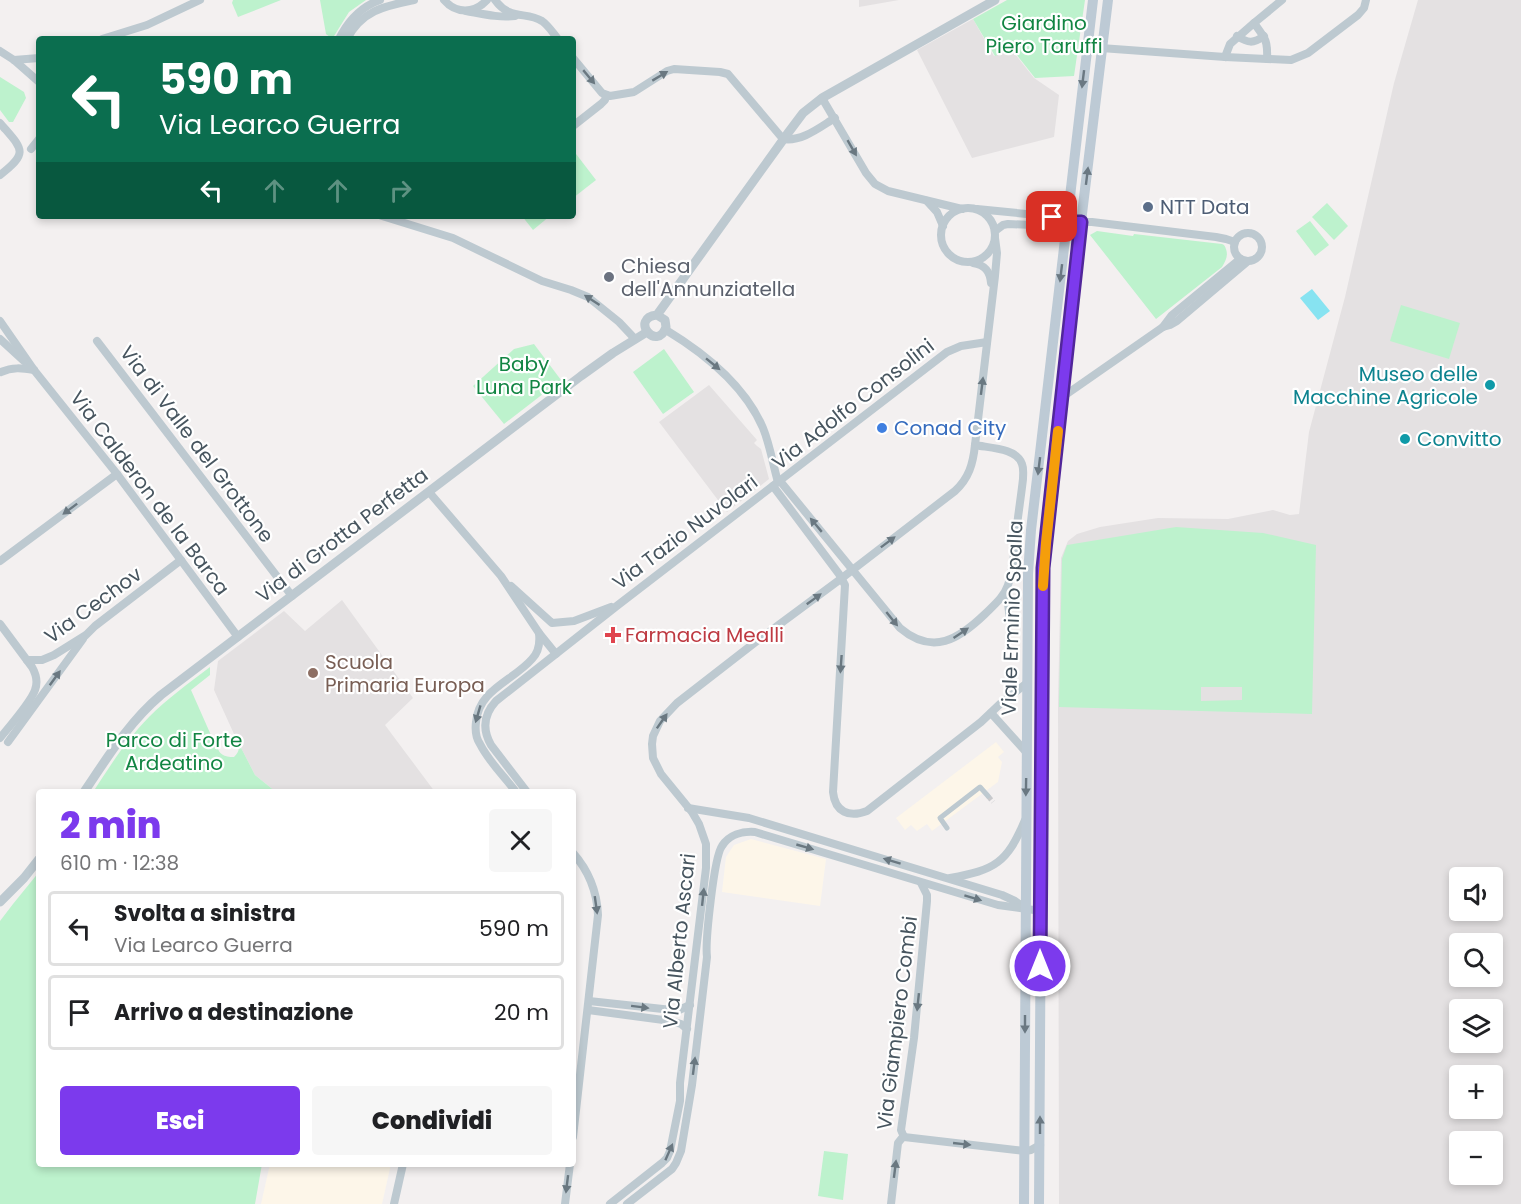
<!DOCTYPE html>
<html lang="it">
<meta charset="utf-8">
<style>
body{margin:0;font-family:Poppins,sans-serif;background:#f6f6f6;color:#202124;height:100vh;display:flex;flex-direction:column;font-size:22px;white-space:nowrap}
*{box-sizing:border-box;margin:0}
p{font-size:20px;color:#757577}
.icon{flex:none;width:33px;height:33px;fill:none;stroke:currentColor;stroke-width:2;stroke-linecap:round;stroke-linejoin:round}
.map{position:relative;flex:1;overflow:hidden}
.panel{position:absolute;left:36px;top:789px;width:540px;height:378px;display:flex;flex-direction:column;background:#fff;border-radius:6px;box-shadow:0 3px 9px #0003}
.panel>*{flex:none}
.hud{position:absolute;left:36px;top:36px;width:540px;height:183px;border-radius:6px;box-shadow:0 3px 9px #0003;background:#0b6e4f;color:#fff;overflow:hidden}
.buttons{position:absolute;left:1449px;top:867px;display:grid;gap:12px}
.buttons a{display:grid;place-items:center;width:54px;height:54px;border-radius:6px;background:#fff;box-shadow:0 3px 9px #0003;font-size:30px}
.pin{position:absolute;display:grid;place-items:center;width:51px;height:51px;color:#fff;margin:-26px;border-radius:12px;box-shadow:0 3px 9px #0006}
.me{position:absolute;width:66px;margin:-33px;rotate:0deg;stroke-linejoin:round;filter:drop-shadow(0 0 4px #0008)}
.turn{display:flex;align-items:center;gap:21px;height:126px;padding:0 24px;font-size:27px}
.turn .icon{width:78px;height:78px;stroke-width:2.5}
.turn b{display:block;font-size:42px;line-height:51px}
.lanes{display:flex;align-items:center;height:57px;padding:0 24px;background:#0003;justify-content:center;gap:30px;direction:ltr}
.lanes .off{opacity:.35}
.round{display:grid;place-items:center;flex:none;width:63px;height:63px;border-radius:6px;background:#f6f6f6}
.summary{display:flex;align-items:center;justify-content:space-between;height:102px;padding:0 24px}
h1{font-size:36px;font-weight:800;line-height:45px;color:#7c3aed}
.action{display:flex;gap:12px;margin-top:auto;padding:12px 24px}
.action a{flex:1;height:69px;border-radius:6px;background:#7c3aed;color:#fff;font-size:24px;font-weight:800;line-height:69px;text-align:center}
.action a+a{background:#f6f6f6;color:#202124}
ul{padding:0;list-style:none}
li{display:flex;align-items:center;gap:18px;height:75px;margin:0 12px 9px;padding:0 12px;border:3px solid #e0e0e0;border-radius:6px}
li div{flex:1}
li b{display:block;font-size:22px}
li em{font-style:normal}
.map>svg:first-child{display:block}
.commercial{fill:#fdf6e9}
.education{fill:#e4e1e2;fill-rule:evenodd}
.green{fill:#bdf2cd;fill-rule:evenodd}
.water{fill:#87e3f1}
.lines{fill:none;stroke-linecap:round;stroke-linejoin:round}
.pedestrian-tunnel{stroke:#c8c9cc;stroke-width:5;stroke-dasharray:5 2.5;stroke-linecap:butt}
.pedestrian{stroke:#bdc9d0;stroke-width:5}
.minor{stroke:#bdc9d0;stroke-width:8}
.tertiary{stroke:#bdc9d0;stroke-width:9}
.secondary{stroke:#bdcad5;stroke-width:10}
.oneway{fill:#6a7881}
.oneway2{fill:#6a7882}
.route-casing{stroke:#51269a;stroke-width:15}
.route{stroke:#7c3aed;stroke-width:10}
.slow{stroke:#f59e0b;stroke-width:10}
.service-dot{fill:#5c6f8a;stroke:#fff;stroke-width:2}
.worship-dot{fill:#6b7280;stroke:#fff;stroke-width:2}
.culture-dot{fill:#0f9aa8;stroke:#fff;stroke-width:2}
.shop-dot{fill:#3f7fe0;stroke:#fff;stroke-width:2}
.health-dot{fill:#e0444e;stroke:#fff;stroke-width:2}
.education-dot{fill:#8d6e63;stroke:#fff;stroke-width:2}
.labels{text-anchor:middle;dominant-baseline:central;stroke-width:4.5;stroke-linejoin:round;paint-order:stroke}
.park-label{font-size:20px;fill:#128543;stroke:#fff}
.service-label{font-size:20px;fill:#4e5e75;stroke:#fff;text-anchor:start}
.worship-label{font-size:20px;fill:#5b616d;stroke:#fff;text-anchor:start}
.culture-label{font-size:20px;fill:#0d838f;stroke:#fff;text-anchor:end}
.street-label{font-size:20px;fill:#47555f;stroke:#fff}
.shop-label{font-size:20px;fill:#366cbe;stroke:#fff;text-anchor:start}
.health-label{font-size:20px;fill:#be3a42;stroke:#fff;text-anchor:start}
.education-label{font-size:20px;fill:#785e54;stroke:#fff;text-anchor:start}
</style>
<div class="map">
<svg width="1521" height="1204" viewBox="0 0 1521 1204">
<rect width="100%" height="100%" fill="#f3f0f0"/>
<!-- commercial -->
<g class="commercial">
<path d="M996,742L1004,752L998,757L1002,762L998,782L932,831L927,824L917,831L911,825L905,830L896,818Z"/>
<path d="M751,839L826,859L820,906L722,892L726,857L734,845Z"/>
<path d="M270,1164H391L382,1204H261Z"/>
</g>
<!-- education -->
<g class="education">
<path d="M859,0H899L859,7Z"/>
<path d="M1418,0H1521V1204H1059L1058,704L1061,558L1068,541L1077,534L1100,527L1158,518L1228,519L1273,510L1290,515L1299,514L1309,432L1345,297L1394,83ZM1460,878H1492V910H1460ZM1460,944H1492V976H1460ZM1460,1010H1492V1042H1460ZM1460,1076H1492V1108H1460ZM1460,1142H1492V1174H1460Z"/>
<path d="M973,19L994,56L1011,49L1034,78L1059,95L1054,137L972,158L917,50Z"/>
<path d="M709,385L757,440L754,443L757,446L761,449L769,479L727,512L659,422Z"/>
<path d="M342,600L413,698L385,725L435,792H276L255,775L234,734L214,690L218,661L284,611L305,631Z"/>
</g>
<!-- green -->
<g class="green">
<path d="M233,0H281L238,17L232,3Z"/>
<path d="M320,0H366L349,12L334,36L330,37L326,34Z"/>
<path d="M1007,0H1085L1074,76L1035,78L1012,49L995,56L973,19Z"/>
<path d="M0,77L24,92L26,98L13,122H9L0,110Z"/>
<path d="M573,150L596,180L573,198Z"/>
<path d="M1327,203L1348,226L1334,240L1312,217Z"/>
<path d="M522,216H550L533,230Z"/>
<path d="M1310,221L1329,245L1315,256L1296,231Z"/>
<path d="M1097,231L1133,236L1134,234L1222,244L1224,245C1229,253 1227,259 1222,267L1156,319L1090,235Z"/>
<path d="M1401,305L1460,323L1449,359L1390,341Z"/>
<path d="M534,344L561,380L504,424L473,386L514,349Z"/>
<path d="M664,349L694,392L663,414L633,372Z"/>
<path d="M1176,527L1263,533L1316,545L1312,714L1059,707L1062,559L1067,545ZM1201,687H1242V700L1201,701Z"/>
<path d="M210,667V675L191,690L214,742L219,740C215,752 222,757 234,757C243,748 237,745 234,734L255,775L276,792H93C110,766 127,739 149,717C167,699 189,683 210,667Z"/>
<path d="M39,872V1164H262L255,1204H0V921L13,904Z"/>
<path d="M824,1151L848,1154L843,1200L818,1196Z"/>
</g>
<!-- water -->
<path class="water" d="M1312,289L1330,311L1318,320L1300,298Z"/>
<g class="lines">
<!-- pedestrian-tunnel -->
<path class="pedestrian-tunnel" d="M988,796L993,802"/>
<!-- pedestrian -->
<g class="pedestrian">
<path d="M1005,592L1008,616"/>
<path d="M947,828L940,818L980,787L988,796"/>
</g>
<!-- minor -->
<g class="minor">
<path d="M444,0C456,14 474,14 487,0"/>
<path d="M495,0C510,21 526,11 542,21C548,25 553,33 558,39"/>
<path d="M466,11C483,14 499,18 515,16"/>
<path d="M1254,23L1282,0"/>
<path d="M1237,36C1248,43 1253,44 1264,36"/>
<path d="M102,39L147,25L200,0"/>
<path d="M339,39C348,21 360,7 380,0"/>
<path d="M347,39C362,10 385,6 414,0"/>
<path d="M1087,47L1225,57L1291,60L1308,53L1358,15L1364,8L1366,0"/>
<path d="M0,51L14,60L39,82"/>
<path d="M1225,57L1230,44L1254,23C1265,38 1268,40 1267,59"/>
<path d="M573,58L602,93L610,96L634,92L667,71L674,69L720,72L728,74L783,139C802,142 820,127 835,118"/>
<path d="M14,60L39,58"/>
<path d="M822,98L866,173L875,184L888,191L962,209"/>
<path d="M0,123C22,149 30,152 0,175"/>
<path d="M573,126L601,104L605,100L606,95"/>
<path d="M31,149L39,139"/>
<path d="M927,201L937,212L943,226"/>
<circle cx="968" cy="235" r="27"/>
<path d="M977,209L1057,217L1067,222"/>
<path d="M382,216L453,238L542,281L571,290L588,297L619,322L635,339"/>
<path d="M995,231L1003,225L1008,224L1055,226L1067,222H1092L1216,237L1226,239L1235,242"/>
<circle cx="1248" cy="247" r="14"/>
<path d="M973,263C985,265 990,271 991,283"/>
<path d="M0,321L34,370L117,474L238,637"/>
<path d="M1163,327L1170,325L1177,321L1247,262"/>
<path d="M666,330C704,353 745,386 763,428C770,445 773,465 778,482"/>
<path d="M0,339L24,361"/>
<path d="M97,341L292,596"/>
<path d="M1,372C12,367 22,368 34,370"/>
<path d="M1061,398L1163,327L1172,315L1240,259"/>
<path d="M780,481L900,628C933,656 959,639 985,614C994,605 1004,597 1008,585C1014,568 1014,551 1016,534C1018,515 1021,497 1023,479C1023,474 1024,469 1022,464C1017,448 989,448 975,445"/>
<path d="M773,486L839,574L845,585L833,792C835,812 849,818 867,811L981,722L1000,704L1027,683"/>
<path d="M429,492L501,576L539,633L556,654"/>
<path d="M0,561L117,474"/>
<path d="M511,586L552,623L574,621L611,607"/>
<path d="M0,624L32,667C36,674 38,682 35,690C31,702 9,727 0,738"/>
<path d="M27,660H42L54,655L86,635L95,626L181,560"/>
<path d="M991,713L1027,753"/>
<path d="M8,742L83,639"/>
<path d="M516,792C504,776 489,762 480,744C476,738 475,730 476,722C479,689 513,681 532,659C539,652 540,642 539,633"/>
<path d="M527,792L491,745C482,729 484,714 496,701L618,605L947,352L961,346L987,342"/>
<path d="M688,808L749,818L1002,895L1015,901L1025,908"/>
<path d="M573,853C588,870 597,892 598,915L573,1137"/>
<path d="M950,878C995,870 1007,863 1025,820"/>
<path d="M589,1001L672,1010H679L690,1005"/>
<path d="M588,1010L671,1021L681,1024L687,1029"/>
<path d="M904,1137L901,1130L914,1038L927,901V895L921,883"/>
<path d="M904,1137L1025,1151L1031,1150L1040,1145"/>
<path d="M394,1204L403,1164"/>
<path d="M565,1204L570,1164"/>
<path d="M610,1204L662,1163L667,1158L670,1151L680,1101V1083L706,868V844L699,824L692,812L661,774L653,758L652,744L653,736L660,721L677,703L753,644L842,578L955,491C969,478 973,464 975,445L995,276L997,253L995,238"/>
<path d="M627,1204L672,1169L676,1163L681,1151L692,1085L707,957C705,942 714,857 722,846C729,835 742,831 755,832L998,905L1041,911"/>
<path d="M891,1204L898,1143L902,1138L904,1137"/>
</g>
<!-- tertiary -->
<g class="tertiary">
<path d="M657,315L665,320L666,327C657,353 629,318 657,315L788,133L803,113L822,98L995,0"/>
<path d="M84,792C107,758 129,722 161,695L581,376L613,353L647,332"/>
<path d="M0,902L24,878L39,859"/>
</g>
<!-- secondary -->
<g class="secondary">
<path d="M1024,1204L1028,574L1031,530L1093,0"/>
<path d="M1039,1204L1043,568L1081,222L1108,0"/>
</g>
</g>
<!-- one-way arrows -->
<defs><path id="oneway-solid" d="M-6-.8H1V-3.2L6.5 0L1 3.2V.8H-6Z" transform="scale(1.5)"/></defs>
<g class="oneway">
<use href="#oneway-solid" transform="translate(660 76) rotate(-31)"/>
<use href="#oneway-solid" transform="translate(589 77) rotate(50)"/>
<use href="#oneway-solid" transform="translate(852 148) rotate(60)"/>
<use href="#oneway-solid" transform="translate(592 300) rotate(-147)"/>
<use href="#oneway-solid" transform="translate(713 364) rotate(39)"/>
<use href="#oneway-solid" transform="translate(982 386) rotate(-83)"/>
<use href="#oneway-solid" transform="translate(70 509) rotate(143)"/>
<use href="#oneway-solid" transform="translate(816 525) rotate(-130)"/>
<use href="#oneway-solid" transform="translate(888 542) rotate(-37)"/>
<use href="#oneway-solid" transform="translate(814 599) rotate(-36)"/>
<use href="#oneway-solid" transform="translate(892 619) rotate(51)"/>
<use href="#oneway-solid" transform="translate(961 633) rotate(-34)"/>
<use href="#oneway-solid" transform="translate(841 664) rotate(94)"/>
<use href="#oneway-solid" transform="translate(55 678) rotate(-54)"/>
<use href="#oneway-solid" transform="translate(478 714) rotate(106)"/>
<use href="#oneway-solid" transform="translate(662 721) rotate(-55)"/>
<use href="#oneway-solid" transform="translate(805 847) rotate(16)"/>
<use href="#oneway-solid" transform="translate(892 861) rotate(-163)"/>
<use href="#oneway-solid" transform="translate(703 897) rotate(-84)"/>
<use href="#oneway-solid" transform="translate(973 898) rotate(17)"/>
<use href="#oneway-solid" transform="translate(596 905) rotate(82)"/>
<use href="#oneway-solid" transform="translate(918 1002) rotate(96)"/>
<use href="#oneway-solid" transform="translate(640 1007) rotate(7)"/>
<use href="#oneway-solid" transform="translate(694 1066) rotate(-83)"/>
<use href="#oneway-solid" transform="translate(962 1144) rotate(6)"/>
<use href="#oneway-solid" transform="translate(669 1152) rotate(-66)"/>
<use href="#oneway-solid" transform="translate(895 1169) rotate(-83)"/>
<use href="#oneway-solid" transform="translate(567 1184) rotate(97)"/>
</g>
<g class="oneway2">
<use href="#oneway-solid" transform="translate(1083 79) rotate(97)"/>
<use href="#oneway-solid" transform="translate(1087 176) rotate(-83)"/>
<use href="#oneway-solid" transform="translate(1061 273) rotate(97)"/>
<use href="#oneway-solid" transform="translate(1039 466) rotate(97)"/>
<use href="#oneway-solid" transform="translate(1026 787) rotate(91)"/>
<use href="#oneway-solid" transform="translate(1025 1024) rotate(90)"/>
<use href="#oneway-solid" transform="translate(1040 1125) rotate(-90)"/>
</g>
<g class="lines">
<defs>
<path id="route" d="M1040,966L1043,568L1081,222H1067L1061,219L1052,217"/>
</defs>
<!-- route casing -->
<use href="#route" class="route-casing"/>
<!-- route -->
<use href="#route" class="route"/>
<!-- slow -->
<path class="slow" d="M1043,586L1046,543L1058,431"/>
</g>
<!-- markers -->
<circle class="service-dot" cx="1148" cy="207" r="6"/>
<circle class="worship-dot" cx="609" cy="277" r="6"/>
<g class="culture-dot">
<circle cx="1490" cy="385" r="6"/>
<circle cx="1405" cy="439" r="6"/>
</g>
<circle class="shop-dot" cx="882" cy="428" r="6"/>
<path class="health-dot" d="M610 626h6v6h6v6h-6v6h-6v-6h-6v-6h6z"/>
<circle class="education-dot" cx="313" cy="673" r="6"/>
<g class="labels">
<!-- park labels -->
<g class="park-label">
<text x="1044" y="23">Giardino<tspan x="1044" dy="23">Piero Taruffi</tspan></text>
<text x="524" y="364">Baby<tspan x="524" dy="23">Luna Park</tspan></text>
<text x="174" y="740">Parco di Forte<tspan x="174" dy="23">Ardeatino</tspan></text>
</g>
<!-- service labels -->
<g class="service-label">
<text x="1160" y="207">NTT Data</text>
</g>
<!-- worship labels -->
<g class="worship-label">
<text x="621" y="266">Chiesa<tspan x="621" dy="23">dell'Annunziatella</tspan></text>
</g>
<!-- culture labels -->
<g class="culture-label">
<text x="1478" y="374">Museo delle<tspan x="1478" dy="23">Macchine Agricole</tspan></text>
<text x="1417" y="439" text-anchor="start">Convitto</text>
</g>
<!-- street labels -->
<g class="street-label">
<text transform="translate(853 404) rotate(-38)">Via Adolfo Consolini</text>
<text transform="translate(197 444) rotate(53)">Via di Valle del Grottone</text>
<text transform="translate(150 493) rotate(53)">Via Calderon de la Barca</text>
<text transform="translate(685 532) rotate(-37)">Via Tazio Nuvolari</text>
<text transform="translate(342 535) rotate(-37)">Via di Grotta Perfetta</text>
<text transform="translate(93 605) rotate(-36)">Via Cechov</text>
<text transform="translate(1012 618) rotate(-88)">Viale Erminio Spalla</text>
<text transform="translate(679 941) rotate(-84)">Via Alberto Ascari</text>
<text transform="translate(897 1023) rotate(-83)">Via Giampiero Combi</text>
</g>
<!-- shop labels -->
<g class="shop-label">
<text x="894" y="428">Conad City</text>
</g>
<!-- health labels -->
<g class="health-label">
<text x="625" y="635">Farmacia Mealli</text>
</g>
<!-- education labels -->
<g class="education-label">
<text x="325" y="662">Scuola<tspan x="325" dy="23">Primaria Europa</tspan></text>
</g>
</g>
</svg>
<div class="buttons">
<a><svg class="icon" aria-label="sound" viewBox="0 0 24 24"><path d="M4 9h4l5-4v14l-5-4H4zM17 9q2 3 0 6"/></svg></a>
<a><svg class="icon" aria-label="search" viewBox="0 0 24 24"><circle cx="10" cy="10" r="6"/><path d="M15 15l6 6"/></svg></a>
<a><svg class="icon" aria-label="layers" viewBox="0 0 24 24"><path d="M12 4l9 5-9 5-9-5zM3 14l9 5 9-5"/></svg></a>
<a>+</a>
<a>−</a>
</div>
<div class="pin" style="left:1052px;top:217px;background:#d93025"><svg class="icon" aria-label="arrive" viewBox="0 0 24 24"><path d="M6 21V4h12l-3 4 3 4H6"/></svg></div>
<svg class="me" style="left:1040px;top:966px" viewBox="-20 -20 40 40"><circle r="17" fill="#7c3aed" stroke="#fff" stroke-width="3"/><path d="M0-11L8 9 0 5-8 9z" fill="#fff"/></svg>
<div class="hud">
<div class="turn"><svg class="icon" aria-label="left" viewBox="0 0 24 24"><path d="M17 20v-9H6M10 6l-5 5 5 5"/></svg><div><b>590 m</b>Via Learco Guerra</div></div>
<div class="lanes"><svg class="icon" aria-label="left" viewBox="0 0 24 24"><path d="M17 20v-9H6M10 6l-5 5 5 5"/></svg><svg class="icon off" aria-label="ahead" viewBox="0 0 24 24"><path d="M12 20V5M6 11l6-6 6 6"/></svg><svg class="icon off" aria-label="ahead" viewBox="0 0 24 24"><path d="M12 20V5M6 11l6-6 6 6"/></svg><svg class="icon off" aria-label="right" viewBox="0 0 24 24"><path d="M7 20v-9h11M14 6l5 5-5 5"/></svg></div>
</div>
<section class="panel">
<div class="summary"><div><h1>2 min</h1><p>610 m · 12:38</p></div><a class="round"><svg class="icon" aria-label="close" viewBox="0 0 24 24"><path d="M6 6l12 12M18 6L6 18"/></svg></a></div>
<ul>
<li><svg class="icon" aria-label="left" viewBox="0 0 24 24"><path d="M17 20v-9H6M10 6l-5 5 5 5"/></svg><div><b>Svolta a sinistra</b><p>Via Learco Guerra</p></div><em>590 m</em></li>
<li><svg class="icon" aria-label="arrive" viewBox="0 0 24 24"><path d="M6 21V4h12l-3 4 3 4H6"/></svg><div><b>Arrivo a destinazione</b></div><em>20 m</em></li>
</ul>
<div class="action"><a>Esci</a><a>Condividi</a></div>
</section>
</div>
